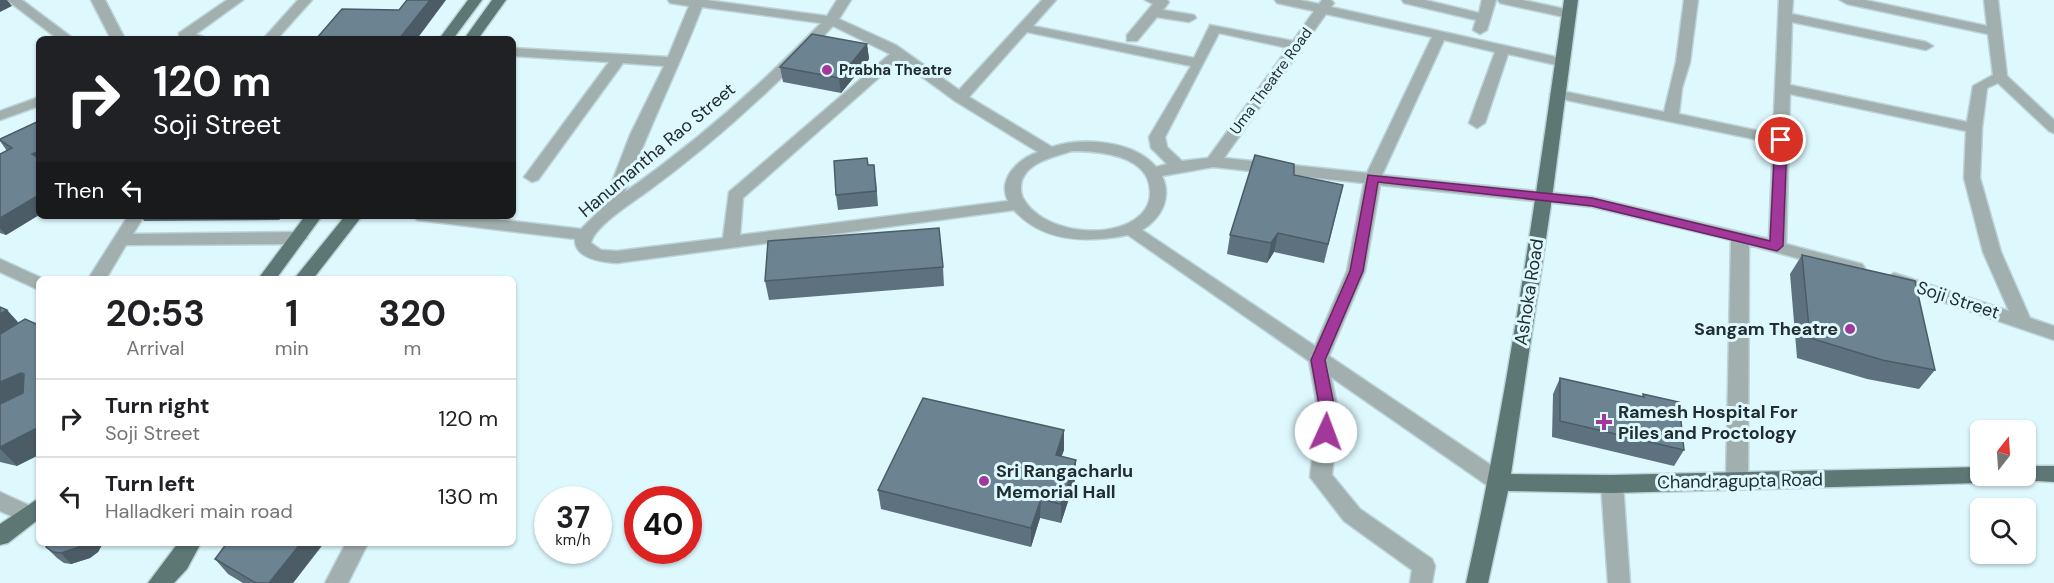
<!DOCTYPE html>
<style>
body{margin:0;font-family:"DM Sans",sans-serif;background:#f2f2f2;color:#202124;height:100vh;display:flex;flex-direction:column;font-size:22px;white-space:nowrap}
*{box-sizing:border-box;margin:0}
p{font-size:20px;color:#757577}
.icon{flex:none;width:33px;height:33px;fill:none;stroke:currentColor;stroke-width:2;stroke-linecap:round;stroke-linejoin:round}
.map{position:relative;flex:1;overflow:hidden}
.panel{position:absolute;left:36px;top:276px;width:480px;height:270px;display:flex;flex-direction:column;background:#fff;border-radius:9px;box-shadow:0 2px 4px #0004}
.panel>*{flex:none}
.guide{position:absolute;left:36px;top:36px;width:480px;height:183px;border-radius:9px;box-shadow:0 2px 4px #0004;background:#202124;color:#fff;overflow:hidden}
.needle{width:39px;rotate:17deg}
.tools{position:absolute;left:1970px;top:420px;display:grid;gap:12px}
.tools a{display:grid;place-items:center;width:66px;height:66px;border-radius:9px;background:#fff;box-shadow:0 2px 4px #0004;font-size:30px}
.speed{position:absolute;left:534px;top:486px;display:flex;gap:12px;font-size:30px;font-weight:700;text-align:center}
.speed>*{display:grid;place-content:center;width:78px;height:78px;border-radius:50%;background:#fff;box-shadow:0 2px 4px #0004;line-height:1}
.speed small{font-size:15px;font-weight:400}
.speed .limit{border:9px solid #d22;background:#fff;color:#111}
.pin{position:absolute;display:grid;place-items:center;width:51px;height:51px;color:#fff;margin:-26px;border:3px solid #fff;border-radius:50%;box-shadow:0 2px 6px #0007}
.me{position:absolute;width:66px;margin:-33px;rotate:2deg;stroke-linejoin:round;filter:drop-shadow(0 0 4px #0008)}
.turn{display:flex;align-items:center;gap:21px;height:126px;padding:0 18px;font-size:27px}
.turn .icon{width:78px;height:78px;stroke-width:2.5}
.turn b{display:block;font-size:42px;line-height:51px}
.then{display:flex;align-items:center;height:57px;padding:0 18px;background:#0003;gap:12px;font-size:22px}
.eta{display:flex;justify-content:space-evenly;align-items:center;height:102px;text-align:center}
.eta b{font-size:36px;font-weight:700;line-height:42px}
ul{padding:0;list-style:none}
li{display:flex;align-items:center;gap:18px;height:78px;padding:0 18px;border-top:2px solid #e0e0e0}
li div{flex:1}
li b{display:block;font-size:22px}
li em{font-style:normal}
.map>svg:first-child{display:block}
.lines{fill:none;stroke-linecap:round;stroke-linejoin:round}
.minor-casing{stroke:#bcd4d9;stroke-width:3}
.major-casing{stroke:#bcd4d9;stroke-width:3}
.minor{fill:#a1afae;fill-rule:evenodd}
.major{fill:#5d7774;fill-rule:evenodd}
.wall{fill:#5d717e}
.shaded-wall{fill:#4c5c66}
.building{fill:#6c8392;stroke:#4c5c66;stroke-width:1.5}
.route{fill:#a2389a;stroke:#692464;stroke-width:1.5}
.poi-dot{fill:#a2389a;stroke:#def9fe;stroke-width:2}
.labels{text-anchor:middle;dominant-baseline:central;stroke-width:6;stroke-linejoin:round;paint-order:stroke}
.far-poi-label{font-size:15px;font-weight:bold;fill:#212d30;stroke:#def9fe;text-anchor:start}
.far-street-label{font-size:15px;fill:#212d30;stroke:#def9fe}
.street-label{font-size:18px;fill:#212d30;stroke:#def9fe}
.poi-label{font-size:18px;font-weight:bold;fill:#212d30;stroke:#def9fe;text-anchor:start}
</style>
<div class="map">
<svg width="2054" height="583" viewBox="0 0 2054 583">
<rect width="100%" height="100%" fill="#def9fe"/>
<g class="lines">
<defs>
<g id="minor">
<path d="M7,0H22L74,39H58Z"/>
<path d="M91,0H105L125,39H111Z"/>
<path d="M227,0H243L196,34L208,39H179V33Z"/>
<path d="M298,0H312L277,39H263Z"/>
<path d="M668,0H706L827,16L837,0H851L839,19L896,45L959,90L1042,0H1056L1033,26L1194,58L1210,25L1293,41L1314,11L1277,3L1275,0H1300L1319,4L1322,0H1331L1334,3L1331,7L1561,58L1568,62L1561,66L1508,54L1485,123L1477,128L1469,123L1495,52L1444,40L1382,175L1592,197L1769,239L1773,143L1557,98L1550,94L1557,90L1664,112L1676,62L1684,0H1698L1690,62L1682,88L1679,114L1773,134L1779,0H1793L1792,14L1926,42L1933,46L1926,50L1792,22L1790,85L1967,122L1973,86L1993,75L1988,34L1847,4L1840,0H1865L1987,26L1984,0H1998L2007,76L2054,120V133L2049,131L1998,83L1987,88L1982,128L1980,178L2001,252L2030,318L2054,326V340L1888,283L1885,279L1894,273L2009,311L1983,252L1964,178L1966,131L1790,94L1786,244L1862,264L1865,268L1856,274L1749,245L1748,481L1745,487L1737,490L1729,487L1726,481L1731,240L1592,207L1380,185L1365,271L1329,356L1507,476L1510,482L1507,488L1499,491L1491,488L1331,377L1338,410L1332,475L1360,509L1432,559L1435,566L1432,583H1410L1412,570L1344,521L1310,477L1318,410L1309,361L1128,235C1088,243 1043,243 1014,210L617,263C602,262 574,259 575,239L417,220L415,216H469L581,229L602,208L630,135L664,66L623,63L538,180L532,182L524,177L609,62L513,56V48L668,57L689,6L670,3ZM702,7L821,23C761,85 696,142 625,192C648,129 678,70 702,7ZM1326,14L1432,37L1367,173L1224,158ZM833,26L890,54L729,192L723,238L617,251L601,250L591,243C594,227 630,204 644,194C712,145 775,87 833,26ZM1027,32L1191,66L1149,137L1151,148L1167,164L1156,167C1134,140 1082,137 1052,147L969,97ZM1219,33L1288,48L1208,158L1182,161L1167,147L1165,137ZM899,60L955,101L1038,152C1018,159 997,179 1008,201L740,235L743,198ZM1072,151C1099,151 1152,155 1150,194C1150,205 1143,214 1134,220C1103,240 1041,231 1023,198C1020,192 1020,182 1024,176C1033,161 1056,156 1072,151ZM1213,167L1364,183L1347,271L1315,346L1142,230C1162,218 1172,197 1162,176Z"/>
<path d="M1145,0H1167L1169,2L1163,10L1194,15L1196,18L1189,22L1157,17L1137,41H1127V35L1153,4Z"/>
<path d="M1402,0H1425L1479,13L1482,0H1496L1487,30L1480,34L1473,30L1476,20L1404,3Z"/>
<path d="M1498,0H1523L1574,11L1576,14L1569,18L1500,3Z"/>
<path d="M39,97V106L0,120V111Z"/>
<path d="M128,216H144L133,234L298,232L307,238L298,244L126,245L106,279H88Z"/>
<path d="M0,259L44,279H39V290L0,272Z"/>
<path d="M1612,475L1620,478L1623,484L1630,583H1608L1601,484L1604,478Z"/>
<path d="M0,492L35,508L38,514L35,520L27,523L0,511Z"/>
<path d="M346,543H368L348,583H325Z"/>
</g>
<g id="major">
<path d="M468,0H482L453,39H439Z"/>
<path d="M492,0H506L478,39H464Z"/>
<path d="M1564,0H1578L1552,198L1511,474L1612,475L1980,467V476H1990L1987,481L1980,483L1612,493L1508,491L1488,583H1466C1509,391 1536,195 1564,0Z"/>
<path d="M305,216H322L276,279H258Z"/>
<path d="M345,216H362L313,279H294Z"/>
<path d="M2025,466H2054V482L2018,480L2015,476H2025Z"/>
<path d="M39,498V519L8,543L0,545V524Z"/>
<path d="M178,543H201L187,569L174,583H148Z"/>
</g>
</defs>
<!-- minor casing -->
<use href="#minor" class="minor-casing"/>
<!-- major casing -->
<use href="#major" class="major-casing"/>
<!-- minor -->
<use href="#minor" class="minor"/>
<!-- major -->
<use href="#major" class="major"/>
</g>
<!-- wall -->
<g class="wall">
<path d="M867,44L869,59L841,93L783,82L780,67Z"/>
<path d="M39,121V215L6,235L0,233V154L7,151L0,141V139Z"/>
<path d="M868,165L876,180L878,206L838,210L836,195Z"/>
<path d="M1294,175L1343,185L1324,263L1274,252L1267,263L1227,254L1230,235Z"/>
<path d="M141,216H282L279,220L144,221Z"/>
<path d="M1802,255L1935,370L1919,389L1867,379L1797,358L1790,274Z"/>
<path d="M943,267L944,286L769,300L765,281Z"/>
<path d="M0,307L7,310L19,323L36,324L17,466L0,462Z"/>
<path d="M1560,378L1642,397L1643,394L1684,450L1674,466L1552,437L1553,394Z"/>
<path d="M1064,430V450L1061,457L1076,460L1075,480L1061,523L1040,518L1031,547L881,509L878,490Z"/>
<path d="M48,543H103L98,552L90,558L71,564L64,563L57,558L46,547Z"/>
<path d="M322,546L293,583H243L228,574L215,559Z"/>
</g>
<!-- shaded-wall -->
<g class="shaded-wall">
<path d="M0,0H7L12,6L0,12Z"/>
<path d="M430,0H446L417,39H399Z"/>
<path d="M867,44L869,59L841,93L839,78Z"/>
<path d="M39,151V164L32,154Z"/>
<path d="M39,195V215L6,235L0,228V218Z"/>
<path d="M276,216H282L279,220Z"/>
<path d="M1278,233L1274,252L1267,263L1271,243Z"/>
<path d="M7,310L23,329L0,341V314Z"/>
<path d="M21,373L38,392L0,409V382Z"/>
<path d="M39,427V455L17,466L0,449V447Z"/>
<path d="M1064,430V450L1055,475L1056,455Z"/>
<path d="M1076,460L1075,480L1061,523V504Z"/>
<path d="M1041,499L1040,518L1031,547V528Z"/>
<path d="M85,543H103L98,552L90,558L71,564L61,553Z"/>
<path d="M301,543H323L293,583H269Z"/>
</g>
<!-- building -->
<g class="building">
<path d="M407,0H430L399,39H316L342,9L399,10Z"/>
<path d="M812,34L867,44L839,78L780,67Z"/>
<path d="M39,121V151L32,154L39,158V195L0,218V154L12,148L0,140V139Z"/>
<path d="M1255,155L1294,164V175L1343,185L1328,244L1278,233L1271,243L1230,235Z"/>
<path d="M867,158L868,165H874L876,191L836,195L834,161Z"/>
<path d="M939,228L943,267L765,281L768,241Z"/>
<path d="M1802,255L1915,281L1935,370L1882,360L1810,338Z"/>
<path d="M0,307L7,310L0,314Z"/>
<path d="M25,319L36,324L39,322V427L0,447V404L23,393L24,374L21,373L0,382V334Z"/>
<path d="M1560,378L1644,397L1643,394L1679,402L1684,450L1560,421Z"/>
<path d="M923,398L1064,430L1056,455L1076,460L1061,504L1041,499L1031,528L878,490Z"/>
<path d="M48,543H85L79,547L61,553L53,552L46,547Z"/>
<path d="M227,543H301L269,583H256L215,559Z"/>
</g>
<!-- route -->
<path class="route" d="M1781,136L1787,140L1783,246L1777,251L1592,206L1378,182L1363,271L1325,360L1335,410L1331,437H1320L1318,432L1320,410L1311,360L1350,271L1368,175L1592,198L1770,241L1775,140Z"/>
<!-- markers -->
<g class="poi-dot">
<circle cx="827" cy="70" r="6"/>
<circle cx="1850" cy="329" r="6"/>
<path d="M1601 413h6v6h6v6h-6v6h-6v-6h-6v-6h6z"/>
<circle cx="984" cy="481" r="6"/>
</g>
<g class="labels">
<!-- far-poi labels -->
<g class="far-poi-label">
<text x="839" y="70">Prabha Theatre</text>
</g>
<!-- far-street labels -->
<g class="far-street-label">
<text transform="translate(1271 81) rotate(-54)">Uma Theatre Road</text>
</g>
<!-- street labels -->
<g class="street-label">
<text transform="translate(657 150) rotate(-40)">Hanumantha Rao Street</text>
<text transform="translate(1529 292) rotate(-81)">Ashoka Road</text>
<text transform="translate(1958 300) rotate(18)">Soji Street</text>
<text transform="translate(1740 481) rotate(-1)">Chandragupta Road</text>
</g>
<!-- poi labels -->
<g class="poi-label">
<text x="1838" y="329" text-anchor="end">Sangam Theatre</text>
<text x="1618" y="412">Ramesh Hospital For<tspan x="1618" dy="21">Piles and Proctology</tspan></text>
<text x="996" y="471">Sri Rangacharlu<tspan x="996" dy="21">Memorial Hall</tspan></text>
</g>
</g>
</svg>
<div class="tools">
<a><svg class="needle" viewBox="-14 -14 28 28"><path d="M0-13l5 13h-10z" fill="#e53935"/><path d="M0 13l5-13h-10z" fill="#757577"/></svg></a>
<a><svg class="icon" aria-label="search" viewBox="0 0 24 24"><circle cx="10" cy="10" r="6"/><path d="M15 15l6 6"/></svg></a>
</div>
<div class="speed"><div>37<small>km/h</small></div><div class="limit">40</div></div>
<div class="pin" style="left:1781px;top:140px;background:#d93025"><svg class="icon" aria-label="arrive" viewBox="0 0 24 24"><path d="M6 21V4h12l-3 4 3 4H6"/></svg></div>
<svg class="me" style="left:1326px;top:432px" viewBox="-20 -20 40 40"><circle r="19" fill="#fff"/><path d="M0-13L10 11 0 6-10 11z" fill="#a2389a"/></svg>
<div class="guide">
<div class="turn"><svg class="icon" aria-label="right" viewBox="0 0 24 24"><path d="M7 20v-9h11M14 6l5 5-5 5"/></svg><div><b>120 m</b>Soji Street</div></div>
<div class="then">Then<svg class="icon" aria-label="left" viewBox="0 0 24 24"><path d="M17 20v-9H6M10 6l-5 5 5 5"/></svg></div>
</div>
<section class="panel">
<div class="eta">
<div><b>20:53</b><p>Arrival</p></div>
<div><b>1</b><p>min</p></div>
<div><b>320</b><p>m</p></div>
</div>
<ul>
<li><svg class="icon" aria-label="right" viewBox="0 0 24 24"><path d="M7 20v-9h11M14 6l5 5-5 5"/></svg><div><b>Turn right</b><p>Soji Street</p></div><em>120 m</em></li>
<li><svg class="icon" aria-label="left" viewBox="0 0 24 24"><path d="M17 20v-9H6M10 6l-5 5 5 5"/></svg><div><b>Turn left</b><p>Halladkeri main road</p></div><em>130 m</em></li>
</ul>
</section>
</div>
